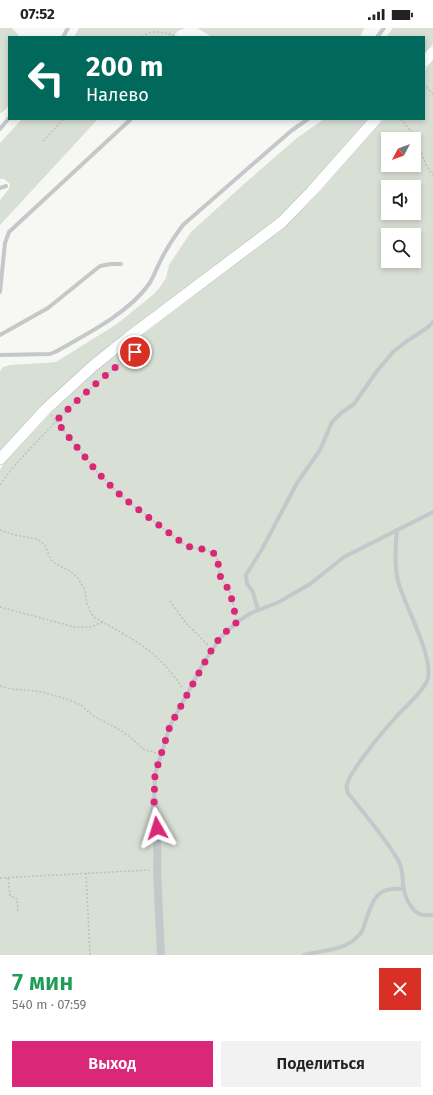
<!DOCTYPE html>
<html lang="ru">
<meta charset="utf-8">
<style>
body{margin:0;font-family:"Fira Sans",sans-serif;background:#f2f2f2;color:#222;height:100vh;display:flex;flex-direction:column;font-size:15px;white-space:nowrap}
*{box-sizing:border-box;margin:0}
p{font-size:13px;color:#767676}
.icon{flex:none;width:22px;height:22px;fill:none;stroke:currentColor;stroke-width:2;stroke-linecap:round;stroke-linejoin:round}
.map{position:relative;height:927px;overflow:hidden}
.side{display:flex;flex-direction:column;background:#fff;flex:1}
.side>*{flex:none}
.hud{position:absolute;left:8px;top:8px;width:417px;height:84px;border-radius:0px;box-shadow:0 2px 6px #0003;background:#00695c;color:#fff;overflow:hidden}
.needle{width:26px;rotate:229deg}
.buttons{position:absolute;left:381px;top:104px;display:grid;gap:8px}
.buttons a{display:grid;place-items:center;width:40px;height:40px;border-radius:0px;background:#fff;box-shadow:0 2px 6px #0003;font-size:20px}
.pin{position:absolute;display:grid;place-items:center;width:34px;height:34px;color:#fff;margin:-17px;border:2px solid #fff;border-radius:50%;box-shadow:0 1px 4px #0007}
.me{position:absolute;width:44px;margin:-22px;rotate:354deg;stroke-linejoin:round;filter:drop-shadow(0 0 3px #0008)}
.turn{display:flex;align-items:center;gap:14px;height:84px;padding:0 12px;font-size:18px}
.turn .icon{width:52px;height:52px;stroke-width:2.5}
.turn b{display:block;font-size:28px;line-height:34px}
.round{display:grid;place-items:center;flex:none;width:42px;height:42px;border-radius:0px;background:#f2f2f2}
.overview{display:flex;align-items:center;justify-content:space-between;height:68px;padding:0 12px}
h1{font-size:24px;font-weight:600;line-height:30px;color:#1e9e55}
.button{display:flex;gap:8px;margin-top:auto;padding:8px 12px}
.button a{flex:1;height:46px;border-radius:0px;background:#db2777;color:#fff;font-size:16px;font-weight:600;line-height:46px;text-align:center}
.button a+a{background:#f2f2f2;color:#222}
.status{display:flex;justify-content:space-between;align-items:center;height:28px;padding:0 20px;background:#fff;direction:ltr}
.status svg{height:11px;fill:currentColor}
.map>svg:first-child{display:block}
.green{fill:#d8dfd5;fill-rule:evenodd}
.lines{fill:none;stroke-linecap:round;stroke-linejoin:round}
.secondary-casing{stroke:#b6bcc0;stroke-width:12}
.path{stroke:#bec0c2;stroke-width:1.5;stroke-dasharray:2 2;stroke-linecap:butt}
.service{stroke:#c4c8cb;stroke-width:4}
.minor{stroke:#c4c8cb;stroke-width:8}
.secondary{stroke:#fff;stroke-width:11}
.route{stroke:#db2777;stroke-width:7;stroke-dasharray:0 12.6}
</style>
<div class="status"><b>07:52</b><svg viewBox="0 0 49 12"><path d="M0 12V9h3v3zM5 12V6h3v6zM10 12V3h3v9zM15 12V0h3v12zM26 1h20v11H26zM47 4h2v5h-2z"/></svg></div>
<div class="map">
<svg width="433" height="927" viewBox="0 0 433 927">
<rect width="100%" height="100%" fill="#f7f7f4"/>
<!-- green -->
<g class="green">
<path d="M0,0H12L20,9H9V77L3,84L0,85Z"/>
<path d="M79,0H186L178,3L173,9H74Z"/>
<path d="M197,0H364L360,9H212Z"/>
<path d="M393,0H433V15L424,26V9H386Z"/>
<path d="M433,33V927H0V442L4,435L50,386L99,340L286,198L318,166L384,91H424V44ZM388,111H414V137H388ZM388,159H414V185H388ZM388,207H414V233H388Z"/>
<path d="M22,91H98L0,197V172L9,161L10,156L4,151H0V115Z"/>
<path d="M324,91H368L308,159L278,190L124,306L89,334L42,378L0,423V343L3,339L10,337L44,335L56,334L117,296L154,266L160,259L166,250L169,237L191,204L244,156L297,110Z"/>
</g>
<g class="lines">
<defs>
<g id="secondary">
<path d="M424,34L433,24"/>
<path d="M0,431L46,381L93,338L128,310L282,194L312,163L376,91"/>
</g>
</defs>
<!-- secondary casing -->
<use href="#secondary" class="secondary-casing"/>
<!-- path -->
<g class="path">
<path d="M142,9C152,0 167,5 178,9"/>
<path d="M424,56L433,66"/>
<path d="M401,91L415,108L426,137L433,147"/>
<path d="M43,113L64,91"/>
<path d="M51,387L97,444L126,472L185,517C197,523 206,518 217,529L220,548L230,564L236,588"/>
<path d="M0,457C12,439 27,424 42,408C71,377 101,350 135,324V319L133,317"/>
<path d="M0,502L15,507L37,511L45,517L51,532L56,536L70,543L78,550L85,562L87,576L91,585L94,589C132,611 159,623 183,661"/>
<path d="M170,573L185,594L209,618"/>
<path d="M0,579L75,599H91L102,594"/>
<path d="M0,658L11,661L38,663L67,671L81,677L92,687L118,701L130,709L143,721L156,725"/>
<path d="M86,845L90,927"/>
<path d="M0,850L149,842"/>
<path d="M8,850L10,868L17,871L18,884"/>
</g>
<!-- service -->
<g class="service">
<path d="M63,9L68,0"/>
<path d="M377,9L384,0"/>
<path d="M0,101L9,90"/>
<path d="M0,160L6,158"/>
<path d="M0,264L5,215L9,204L131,91"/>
<path d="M0,307L48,280L100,238L111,236H121"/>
<path d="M0,327L50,326L55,324C85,307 129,285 149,256C154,249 156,241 160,234C166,221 174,209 183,197L291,103L308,91"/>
<path d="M397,502C395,520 394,536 398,553C405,579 433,626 428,651C423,664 405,679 395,690C384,702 351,742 347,756C346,760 347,762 348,765C365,787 384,808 398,832C405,845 401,850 404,862C405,868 409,876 413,881C418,887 426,888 433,887"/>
<path d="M258,582L253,564L247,556L246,547L262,521L297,455L320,422L332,394L341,385L354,376L377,343L393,324L407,313L427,300L433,294"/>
<path d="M154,773L155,746L170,698L204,634L221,609L237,594L251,585L279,574L310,556L344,529L433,484"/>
<path d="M304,927C322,922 345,923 358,908C362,905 364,899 365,895C373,872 376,858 403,861"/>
</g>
<!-- minor -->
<path class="minor" d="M154,773C156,796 159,819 157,842L161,927"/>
<!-- secondary -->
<use href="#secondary" class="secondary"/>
</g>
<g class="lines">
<!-- route -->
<path class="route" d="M135,324C107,345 81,368 56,393L97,444L116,463L126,472L185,517C197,523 206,518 217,528L220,548L230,564L237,594L221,608L212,621L170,698L155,746L154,773L157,800"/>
</g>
</svg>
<div class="buttons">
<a><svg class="needle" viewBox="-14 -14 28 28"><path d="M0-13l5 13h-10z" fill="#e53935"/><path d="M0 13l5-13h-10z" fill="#767676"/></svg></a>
<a><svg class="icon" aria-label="sound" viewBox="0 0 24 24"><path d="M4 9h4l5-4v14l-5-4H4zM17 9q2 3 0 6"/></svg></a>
<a><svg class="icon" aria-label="search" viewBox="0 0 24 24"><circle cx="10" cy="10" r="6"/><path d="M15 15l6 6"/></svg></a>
</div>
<div class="pin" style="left:135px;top:324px;background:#d93025"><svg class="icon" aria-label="arrive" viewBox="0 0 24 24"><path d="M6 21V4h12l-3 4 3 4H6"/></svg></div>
<svg class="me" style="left:157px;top:800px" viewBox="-20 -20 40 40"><path d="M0-17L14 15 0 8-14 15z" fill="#db2777" stroke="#fff" stroke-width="4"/></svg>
<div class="hud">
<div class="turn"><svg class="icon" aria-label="left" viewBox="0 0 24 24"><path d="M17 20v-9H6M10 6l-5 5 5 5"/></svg><div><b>200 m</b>Налево</div></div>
</div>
</div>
<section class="side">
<div class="overview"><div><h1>7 мин</h1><p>540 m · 07:59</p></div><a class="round" style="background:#d93025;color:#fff"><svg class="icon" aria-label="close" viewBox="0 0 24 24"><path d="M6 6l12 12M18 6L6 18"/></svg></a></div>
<div class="button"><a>Выход</a><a>Поделиться</a></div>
</section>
